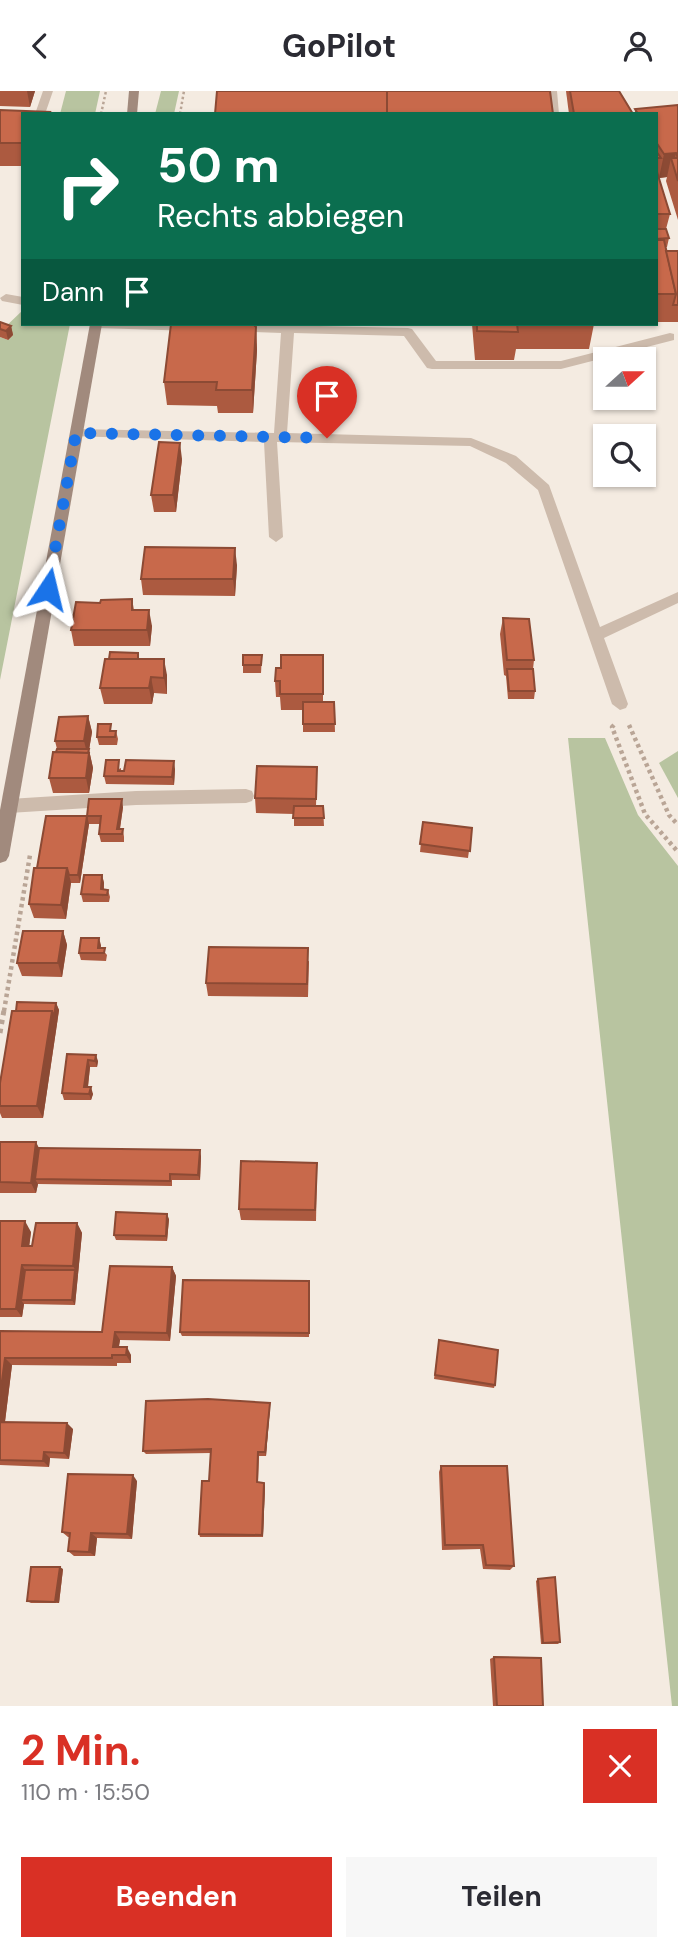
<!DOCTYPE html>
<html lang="de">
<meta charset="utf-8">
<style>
body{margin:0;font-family:"DM Sans",sans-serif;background:#f7f7f7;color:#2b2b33;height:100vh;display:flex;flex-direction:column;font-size:26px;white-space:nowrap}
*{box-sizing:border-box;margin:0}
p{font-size:23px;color:#7c7c81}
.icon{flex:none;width:38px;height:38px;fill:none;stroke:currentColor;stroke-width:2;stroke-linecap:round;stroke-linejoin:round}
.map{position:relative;height:1615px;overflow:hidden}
.details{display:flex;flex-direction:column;background:#fff;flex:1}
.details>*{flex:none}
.banner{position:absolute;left:21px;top:21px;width:637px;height:214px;border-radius:0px;box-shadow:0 2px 5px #0004;background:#0b6e4f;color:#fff;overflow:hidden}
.needle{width:46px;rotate:69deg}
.fabs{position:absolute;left:593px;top:256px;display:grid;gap:14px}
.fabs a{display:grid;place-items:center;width:63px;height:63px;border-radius:0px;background:#fff;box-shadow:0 2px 5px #0004;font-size:35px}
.pin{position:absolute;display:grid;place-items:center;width:60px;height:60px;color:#fff;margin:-72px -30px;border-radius:50% 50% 50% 0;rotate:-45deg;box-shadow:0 0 7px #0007}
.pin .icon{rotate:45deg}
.me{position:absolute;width:77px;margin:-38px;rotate:10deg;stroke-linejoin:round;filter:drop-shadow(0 0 5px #0008)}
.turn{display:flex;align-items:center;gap:24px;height:147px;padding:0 21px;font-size:32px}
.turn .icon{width:91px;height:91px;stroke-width:2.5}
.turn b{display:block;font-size:49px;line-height:60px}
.then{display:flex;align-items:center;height:66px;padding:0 21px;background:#0003;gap:14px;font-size:26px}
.round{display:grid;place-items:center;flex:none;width:74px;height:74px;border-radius:0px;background:#f7f7f7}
.headline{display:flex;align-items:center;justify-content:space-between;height:119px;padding:0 21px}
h1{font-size:42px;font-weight:700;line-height:52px;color:#d93025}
.action{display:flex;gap:14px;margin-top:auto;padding:14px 21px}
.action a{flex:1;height:80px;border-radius:0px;background:#d93025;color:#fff;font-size:28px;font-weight:700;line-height:80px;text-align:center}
.action a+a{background:#f7f7f7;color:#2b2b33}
header{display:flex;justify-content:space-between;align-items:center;height:91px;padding:0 21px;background:#fff;font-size:32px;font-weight:700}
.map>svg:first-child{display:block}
.green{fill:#b8c4a0}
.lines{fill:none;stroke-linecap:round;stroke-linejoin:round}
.path-far2{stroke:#b9a596;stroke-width:2.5;stroke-dasharray:2.5 2.5;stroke-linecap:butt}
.path-far1{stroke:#b9a596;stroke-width:4.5;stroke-dasharray:3.5 3.5;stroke-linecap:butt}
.path{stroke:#b9a596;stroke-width:5;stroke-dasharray:4.5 4.5;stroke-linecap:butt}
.lane{fill:#cdbbac;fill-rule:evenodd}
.secondary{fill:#a18a7d;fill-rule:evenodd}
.wall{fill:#ac5a40}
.shaded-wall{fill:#8c4a34}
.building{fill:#c8694b;stroke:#8c4a34;stroke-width:2}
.route{stroke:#1a73e8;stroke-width:12;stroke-dasharray:0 21.6}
</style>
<header><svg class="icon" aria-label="back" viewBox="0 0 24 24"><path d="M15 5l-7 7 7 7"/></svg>GoPilot<svg class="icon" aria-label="person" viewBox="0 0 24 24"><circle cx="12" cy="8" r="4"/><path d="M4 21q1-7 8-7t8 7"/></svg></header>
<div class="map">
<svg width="678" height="1615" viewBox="0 0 678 1615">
<rect width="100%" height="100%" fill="#f4ebe1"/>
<!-- green -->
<g class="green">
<path d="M66,0H100L95,23H60Z"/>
<path d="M161,0H179L174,23H155Z"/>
<path d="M23,219V233H70L0,589V246L8,249L13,244L1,240Z"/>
<path d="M568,647H605L638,724L678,775V1615H672Z"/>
<path d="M678,660V707L659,672Z"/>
</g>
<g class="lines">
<!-- path-far2 -->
<g class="path-far2">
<path d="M101,23L106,0"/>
<path d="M180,23L184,0"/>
</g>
<!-- path-far1 -->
<g class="path-far1">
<path d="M614,634L612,636L645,723L678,761"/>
<path d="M629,634L669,724L678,734"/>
<path d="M4,920L30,764"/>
</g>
<!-- path -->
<path class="path" d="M0,942L4,919"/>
<!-- lane -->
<g class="lane">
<path d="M43,0H53L45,23H35Z"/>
<path d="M547,0H557L559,23H549Z"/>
<path d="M6,203L23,206V214L2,210L0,207Z"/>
<path d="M90,233H196L200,236L194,240L96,237Z"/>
<path d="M233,233L408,237L412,238L436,270H561L670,242L674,243V249L561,278H432L427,277L404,245L294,242L287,342L471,347L516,365L549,394L600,536L678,501V512L604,547L628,613L626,617L620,619L612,613L538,399L506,372L470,355L277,351L283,446L276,451L269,446L264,351L71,345V339L76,338L274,342L281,242L229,240L227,237Z"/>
<path d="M246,698L252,700L254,705L252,710L246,712L136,714L9,722L3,720L1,715L3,710L9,708L136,700Z"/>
</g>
<!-- secondary -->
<g class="secondary">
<path d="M129,0H139L137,23H127Z"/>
<path d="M90,233H102L9,765L6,770L0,772V719Z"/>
</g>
</g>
<!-- wall -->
<g class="wall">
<path d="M0,0H35L30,16L0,15Z"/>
<path d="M566,0H619L633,23H569Z"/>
<path d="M678,14V129L666,90L667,86L659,87L670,123L666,138L669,147L667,156H665L666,160H678V231H656V23H635V18Z"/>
<path d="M0,19L23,23V75H0Z"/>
<path d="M0,231L11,235L13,244L8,249L0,246Z"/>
<path d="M472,233H594L589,258H516L514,269H475Z"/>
<path d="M256,236L257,259L253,322H218L217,315L167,314L164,291Z"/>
<path d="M182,368L176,421H154L151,404Z"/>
<path d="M237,474L235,505L143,504L141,488Z"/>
<path d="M132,508L134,519L152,535L150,555H74L71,539L100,512Z"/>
<path d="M503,527L534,569L533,578L535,600L534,608H508L506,585L504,584L500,543Z"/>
<path d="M262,564L261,582H243V574Z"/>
<path d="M323,564V611H334L335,641H303V619H281L280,606H276L275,590L281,577Z"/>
<path d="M139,568L167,584V603L154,602L152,613H104L100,597Z"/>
<path d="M88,625L92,641L89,659L93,677L89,702H53L49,687L56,661L57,658L55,650Z"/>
<path d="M116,640L118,648L117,654H99L97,646Z"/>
<path d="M317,676L316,715H323L324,735H294V723L256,722L255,707Z"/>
<path d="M121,677V680L175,678L174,694L106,693L104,685Z"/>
<path d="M123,716L120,738H123L124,746V751H101L99,743L100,733H89L80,792H71L66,828L34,827L29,813L37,777L87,725Z"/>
<path d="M423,731L472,737L468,767L420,761Z"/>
<path d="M102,784L104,792V798L108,799L110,806L109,811H83L81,803Z"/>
<path d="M63,840L67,854L62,886L22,885L17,872Z"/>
<path d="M101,854V857L107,864L106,870L81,869L79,862Z"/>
<path d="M309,870L308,906L208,905L206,892Z"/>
<path d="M56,912L59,919L43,1027H2L0,1022V992L16,920Z"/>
<path d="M67,963L98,970L97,976H90L88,996L93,1003L91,1009H64L62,1002Z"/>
<path d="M0,1051L39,1057L201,1065L200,1089H172V1095L38,1093L36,1102H0Z"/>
<path d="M317,1082L316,1130L241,1129L239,1118Z"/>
<path d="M169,1128L167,1150L116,1149L114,1144Z"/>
<path d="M0,1130L31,1141L29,1155H32L77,1132L82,1142L75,1214L24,1213L22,1226H0Z"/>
<path d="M172,1176L176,1185L170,1250L120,1249L119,1256L131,1264V1272H117V1275L12,1274L5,1331L73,1338L69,1368L50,1367L49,1376L0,1374V1240L102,1241Z"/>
<path d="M310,1195L309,1246L182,1245L180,1241Z"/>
<path d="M439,1249L495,1294L494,1297L434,1288Z"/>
<path d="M270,1312V1316L266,1365H259L258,1391L265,1395L263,1446H200L199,1443L209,1390L211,1362L146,1363L143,1360Z"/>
<path d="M441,1375L514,1475L510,1479L483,1478L480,1458L442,1459L439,1381Z"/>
<path d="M137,1390L132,1448L97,1447L95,1465H74L68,1460L70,1446H68L62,1441Z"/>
<path d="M63,1478L59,1512H31L27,1510Z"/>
<path d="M538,1488L560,1551L558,1553H541L536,1490Z"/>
<path d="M494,1566L543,1615H493L490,1568Z"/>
</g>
<!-- shaded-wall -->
<g class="shaded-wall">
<path d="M27,0H35L30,16Z"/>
<path d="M676,62L673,75L671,67L667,86L659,87L664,63Z"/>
<path d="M11,235L13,244L8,249L6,240Z"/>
<path d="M256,236L257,259L253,322L252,299Z"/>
<path d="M180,352L182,368L176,421L173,404Z"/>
<path d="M235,457L237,474L235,505L233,488Z"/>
<path d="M149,519L152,535L150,555L147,539Z"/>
<path d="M164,568L167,584V603L164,587Z"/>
<path d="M151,586L154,602L152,613L149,597Z"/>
<path d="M88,625L92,641L89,659L93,677L89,702L86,687L88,666L84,650Z"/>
<path d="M174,670L175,678L174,694L172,686Z"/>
<path d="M122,708L123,716L119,743L117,738Z"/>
<path d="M87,725L89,733L80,792L78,784Z"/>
<path d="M67,777L71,791L66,828L61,814Z"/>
<path d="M102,784L104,792L103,806L101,798Z"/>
<path d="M63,840L67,854L62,886L58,872Z"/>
<path d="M99,847L101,854L100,862L98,857Z"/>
<path d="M56,912L59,919L57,933L54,926Z"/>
<path d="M52,920L57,933L43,1027L37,1015Z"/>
<path d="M96,964L98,970L97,976L95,970Z"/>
<path d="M88,969L90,976L87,1003L84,996Z"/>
<path d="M91,996L93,1003L91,1009L89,1003Z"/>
<path d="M36,1051L42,1063L35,1088L38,1093L36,1102L31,1092Z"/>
<path d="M200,1059L201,1065L200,1089L198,1084Z"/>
<path d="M167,1123L169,1128L167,1150L166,1145Z"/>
<path d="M25,1130L31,1141L28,1165L22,1155Z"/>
<path d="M77,1132L82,1142L78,1184L73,1175Z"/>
<path d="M22,1174L28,1184L21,1209L24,1213L22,1226L16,1218Z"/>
<path d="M172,1176L176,1185L170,1250L167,1242Z"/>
<path d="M75,1179L78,1184L75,1214L72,1209Z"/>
<path d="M115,1241L120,1249L117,1264L113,1256Z"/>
<path d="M127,1256L131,1264V1272L126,1264Z"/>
<path d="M5,1267L12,1274L4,1338L0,1334V1305Z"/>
<path d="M270,1312V1316L266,1365L265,1361Z"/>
<path d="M67,1332L73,1338L69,1368L64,1362Z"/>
<path d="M44,1361L50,1367L49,1376L43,1370Z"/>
<path d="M133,1384L137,1390L132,1448L127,1443Z"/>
<path d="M264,1392L265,1395L263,1446L262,1444Z"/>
<path d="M91,1442L97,1447L95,1465L89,1461Z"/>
<path d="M60,1476L63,1478L59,1512L55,1511Z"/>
</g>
<!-- building -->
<g class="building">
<path d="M217,0H387V23H215Z"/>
<path d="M387,0H550L553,23H387Z"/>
<path d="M570,0H619L633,23H574Z"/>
<path d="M678,14V67L676,62L664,63L656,51V23H638L635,18Z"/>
<path d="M0,19L50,21L49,23H23V52H0Z"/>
<path d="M656,60L661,67H656Z"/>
<path d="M671,67H678V90Z"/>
<path d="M656,81H657L670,123H656Z"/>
<path d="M656,138H666L669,147L656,148Z"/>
<path d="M656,149H664L676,203H656Z"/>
<path d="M666,160H678V214H673L676,203Z"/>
<path d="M0,231L11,235L6,240L0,238Z"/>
<path d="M171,233H253L256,236L252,299H216L217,291H164Z"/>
<path d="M477,233H517L518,241L477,240Z"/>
<path d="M159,351L180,352L173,404H151Z"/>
<path d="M145,456L235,457L233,488H141Z"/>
<path d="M132,508V519H149L147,539H71L76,511L100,512L101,509Z"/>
<path d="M503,527L529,528L534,569H507Z"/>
<path d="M110,561L138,562V568H109Z"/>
<path d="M243,564H262L261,574H243Z"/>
<path d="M281,564H323V603H280V590H275L276,577H281Z"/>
<path d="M105,568H164V587L151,586L149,597H100Z"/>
<path d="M507,578H533L535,600H509Z"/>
<path d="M303,611H334L335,633H303Z"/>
<path d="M88,625L84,650H55L59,626Z"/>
<path d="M98,633H111L110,640H116L115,646H97Z"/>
<path d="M57,658H89L88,662L56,661Z"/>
<path d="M53,661L89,662L86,687H49Z"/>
<path d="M106,669H119L118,680H124L126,669L174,670L172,686L104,685Z"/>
<path d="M257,675L317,676L316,708L255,707Z"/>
<path d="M89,708H122L117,738H123L122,743H99L101,725H87L78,784H69L67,777H37L46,725H87Z"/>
<path d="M294,715H323L324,727H293Z"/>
<path d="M423,731L472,737L470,760L420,753Z"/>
<path d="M34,777H67L61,814L29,813Z"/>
<path d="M84,784H102L101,798L108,799L107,804L81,803Z"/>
<path d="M23,840H63L58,872H17Z"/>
<path d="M81,847H99L98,857H105L104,862H79Z"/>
<path d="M209,856L308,857L307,893L206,892Z"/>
<path d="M17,911L56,912L54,926L52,920H16Z"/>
<path d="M12,920H52L37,1015H0V992Z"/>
<path d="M67,963L96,964L95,970L88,969L84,996H91L89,1003L62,1002Z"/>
<path d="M0,1051H36L31,1092L0,1091Z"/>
<path d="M39,1057L200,1059L198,1084L170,1083V1090L35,1088Z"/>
<path d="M241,1070L317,1072L315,1119L239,1118Z"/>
<path d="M116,1121L167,1123L166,1145L114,1144Z"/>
<path d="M0,1130H25L22,1155H32L36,1132H77L73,1175L22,1174L16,1218H0Z"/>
<path d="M110,1175L172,1176L167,1242L115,1241L113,1256H127L126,1264H112V1267H5L0,1305V1240L102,1241Z"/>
<path d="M25,1179H75L72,1209H21Z"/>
<path d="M183,1189L309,1190V1242L180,1241Z"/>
<path d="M439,1249L498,1259L495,1294L435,1284Z"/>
<path d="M208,1308L270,1312L265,1361H258L257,1391L264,1392L262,1444L199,1443L202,1390H209L211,1358L143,1360L146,1310Z"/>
<path d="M0,1331L67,1332L64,1362L44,1361L43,1370L0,1369Z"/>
<path d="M441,1375H507L514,1475L486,1474L483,1454H445Z"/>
<path d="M68,1383L133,1384L127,1443L91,1442L89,1461L68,1460L70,1442L62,1441Z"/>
<path d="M31,1476H60L55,1511L27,1510Z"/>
<path d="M555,1486L560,1551L543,1552L538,1488Z"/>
<path d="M494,1566L541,1567L543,1615H497Z"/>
</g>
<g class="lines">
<!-- route -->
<path class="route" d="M48,498L76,342L327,347"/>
</g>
</svg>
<div class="fabs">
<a><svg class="needle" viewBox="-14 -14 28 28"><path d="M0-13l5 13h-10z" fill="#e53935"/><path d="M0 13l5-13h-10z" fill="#7c7c81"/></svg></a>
<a><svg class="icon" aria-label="search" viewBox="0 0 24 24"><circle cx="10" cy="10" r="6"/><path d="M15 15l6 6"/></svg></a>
</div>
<div class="pin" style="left:327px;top:347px;background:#d93025"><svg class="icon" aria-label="arrive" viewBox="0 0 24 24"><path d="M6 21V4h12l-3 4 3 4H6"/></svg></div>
<svg class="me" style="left:48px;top:498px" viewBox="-20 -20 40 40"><path d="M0-17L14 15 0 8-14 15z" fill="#1a73e8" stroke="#fff" stroke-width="4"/></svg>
<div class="banner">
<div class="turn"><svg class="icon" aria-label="right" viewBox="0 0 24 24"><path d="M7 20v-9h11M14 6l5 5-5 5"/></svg><div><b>50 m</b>Rechts abbiegen</div></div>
<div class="then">Dann<svg class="icon" aria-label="arrive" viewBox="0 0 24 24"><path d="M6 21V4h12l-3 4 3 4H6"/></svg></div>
</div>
</div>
<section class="details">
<div class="headline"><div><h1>2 Min.</h1><p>110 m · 15:50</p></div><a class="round" style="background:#d93025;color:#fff"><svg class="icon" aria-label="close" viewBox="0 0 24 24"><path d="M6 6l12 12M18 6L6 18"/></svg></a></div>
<div class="action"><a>Beenden</a><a>Teilen</a></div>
</section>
